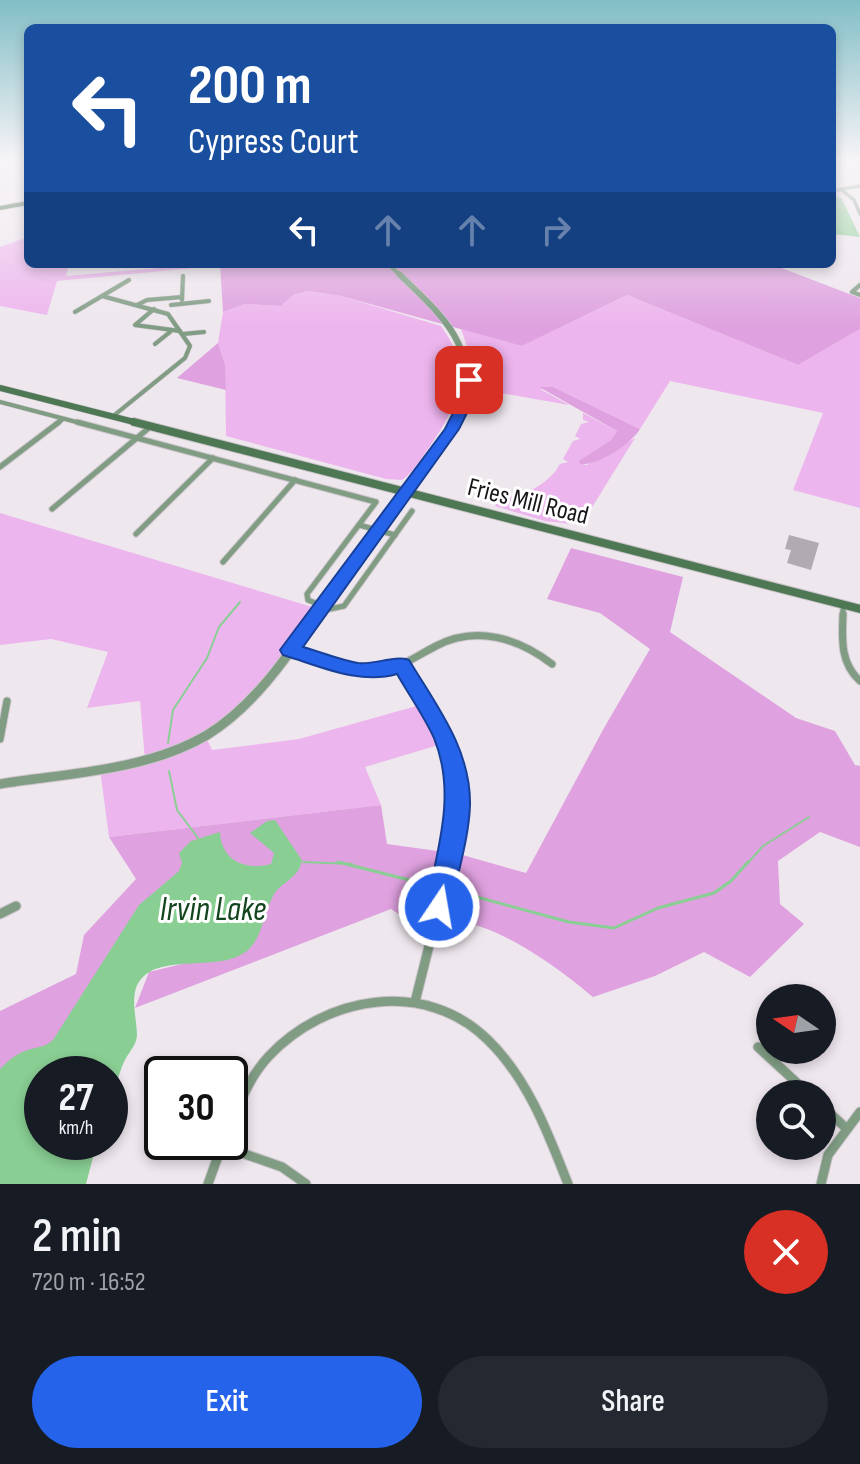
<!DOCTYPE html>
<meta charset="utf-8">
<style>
body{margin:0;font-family:"Sofia Sans Condensed",sans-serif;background:#242831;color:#f1f3f6;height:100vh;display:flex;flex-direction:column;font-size:30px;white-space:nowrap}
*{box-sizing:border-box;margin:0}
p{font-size:26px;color:#9ea1a6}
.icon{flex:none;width:44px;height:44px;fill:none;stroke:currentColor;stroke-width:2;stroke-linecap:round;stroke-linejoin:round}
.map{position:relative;height:1184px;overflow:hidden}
.drawer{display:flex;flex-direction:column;background:#171b24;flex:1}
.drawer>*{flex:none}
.hud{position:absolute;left:24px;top:24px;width:812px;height:244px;border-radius:12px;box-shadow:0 4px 12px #0003;background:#1a4fa0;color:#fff;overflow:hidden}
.needle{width:52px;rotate:283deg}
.buttons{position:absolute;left:756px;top:984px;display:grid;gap:16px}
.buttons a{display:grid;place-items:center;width:80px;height:80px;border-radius:50%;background:#171b24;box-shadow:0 4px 12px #0003;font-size:40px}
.speed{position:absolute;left:24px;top:1056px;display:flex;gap:16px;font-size:40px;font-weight:700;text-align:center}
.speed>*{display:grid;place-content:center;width:104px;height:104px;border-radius:50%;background:#171b24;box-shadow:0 4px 12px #0003;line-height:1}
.speed small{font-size:20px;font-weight:400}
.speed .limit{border:4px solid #111;border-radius:12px;background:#fff;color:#111}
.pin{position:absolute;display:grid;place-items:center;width:68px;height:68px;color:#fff;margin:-34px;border-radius:16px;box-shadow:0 4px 12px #0006}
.me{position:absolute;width:88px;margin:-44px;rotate:12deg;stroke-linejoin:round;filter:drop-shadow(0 0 6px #0008)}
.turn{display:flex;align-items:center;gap:28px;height:168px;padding:0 32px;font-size:36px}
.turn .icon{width:104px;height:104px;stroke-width:2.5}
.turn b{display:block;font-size:56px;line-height:68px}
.lanes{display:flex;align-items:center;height:76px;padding:0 32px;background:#0003;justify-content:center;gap:40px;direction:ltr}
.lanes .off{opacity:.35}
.round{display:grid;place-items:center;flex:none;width:84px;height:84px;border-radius:42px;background:#242831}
.overview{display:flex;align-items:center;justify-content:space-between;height:136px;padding:0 32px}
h1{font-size:48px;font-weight:600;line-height:60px}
.primary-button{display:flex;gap:16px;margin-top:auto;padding:16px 32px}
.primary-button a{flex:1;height:92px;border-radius:48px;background:#2563eb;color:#fff;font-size:32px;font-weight:600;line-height:92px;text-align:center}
.primary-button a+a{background:#242831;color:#f1f3f6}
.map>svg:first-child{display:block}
.green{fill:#edb5ed}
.forest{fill:#dfa1df}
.water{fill:#89ce93}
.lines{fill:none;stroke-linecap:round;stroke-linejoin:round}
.stream-far1{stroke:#89ce93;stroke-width:2}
.stream{stroke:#89ce93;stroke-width:3}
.building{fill:#b1aab0}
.minor-far4-casing{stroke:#ccc5cc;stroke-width:4}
.minor-far3-casing{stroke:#ccc5cc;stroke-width:5}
.minor-far2-casing{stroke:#ccc5cc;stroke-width:7}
.minor-far1-casing{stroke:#ccc5cc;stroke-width:9}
.minor-casing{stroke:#ccc5cc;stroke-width:11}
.tertiary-far3-casing{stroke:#ccc5cc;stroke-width:5}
.tertiary-far2-casing{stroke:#ccc5cc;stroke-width:7}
.tertiary-far1-casing{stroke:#ccc5cc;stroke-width:9}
.tertiary-casing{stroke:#ccc5cc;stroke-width:11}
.secondary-far1-casing{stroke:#ccc5cc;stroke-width:7}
.secondary-casing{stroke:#ccc5cc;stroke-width:10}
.trunk-casing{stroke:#ccc5cc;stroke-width:2}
.minor-far4{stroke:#809d84;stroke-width:3}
.minor-far3{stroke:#809d84;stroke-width:4}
.minor-far2{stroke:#809d84;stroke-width:5}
.minor-far1{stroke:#809d84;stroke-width:7}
.minor{stroke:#809d84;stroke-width:9}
.tertiary-far3{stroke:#809d84;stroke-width:4}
.tertiary-far2{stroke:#809d84;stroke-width:6}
.tertiary-far1{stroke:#809d84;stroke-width:7}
.tertiary{stroke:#809d84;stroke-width:9}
.secondary-far1{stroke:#4d7853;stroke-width:6}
.secondary{stroke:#4d7853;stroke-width:8}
.trunk{fill:#1a5026;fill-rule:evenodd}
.route{fill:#2563eb;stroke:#184099;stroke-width:2}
.labels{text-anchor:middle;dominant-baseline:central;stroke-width:6;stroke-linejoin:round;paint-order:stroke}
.street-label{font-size:26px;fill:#181518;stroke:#fff}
.near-water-label{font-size:34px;font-style:italic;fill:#13451f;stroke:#fff}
</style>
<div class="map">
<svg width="860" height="1184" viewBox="0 0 860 1184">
<rect width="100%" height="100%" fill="#eee7ee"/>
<!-- green -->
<g class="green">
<path d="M28,237V264H69L66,276L205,264L194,268L57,281L47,315L0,306V247Z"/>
<path d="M308,291L341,296L441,326C473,369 459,405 430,446C422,457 414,472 402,480L386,479L226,436L225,364L218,343L223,312L245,304L281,306L293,295Z"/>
<path d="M627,295L798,365L860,329V508L793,490L823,413L670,381L640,429L553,387L540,389L569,405L472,388V361L461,329L522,346Z"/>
<path d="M583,413L617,431L611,440L580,461L581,464L587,465L635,438L581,525L545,521L495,506L498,498C520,498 549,485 560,464L568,462L563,459L573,441L580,439L575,436L581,424L589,422L583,420Z"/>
<path d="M0,513L319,609L250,701L206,737L212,750L299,739L420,705L442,744L365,767L381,805L109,837L100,769L145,760L140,701L87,708L108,652L51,639L0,645Z"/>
</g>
<!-- forest -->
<g class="forest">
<path d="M220,264H771L860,298V329L798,365L627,295L522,346L341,296L308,291L293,295L281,306L245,304L223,312Z"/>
<path d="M218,343L225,364L226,390L177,378Z"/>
<path d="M539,387H553L640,429C631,444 598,466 580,464L579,461L611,440L617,431Z"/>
<path d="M571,548L683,577L670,632L796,718L835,731L855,765L860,766V847L820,832L778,861L780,904L804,924L750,977L704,952L655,976L593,997C563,971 484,912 443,923C438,925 431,930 426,932L391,909L135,1008L149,972L251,947L205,914L47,1055L0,1086V1011L76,974L84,935L136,879L109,837L381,805L387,844L459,854L526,873L604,728L650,649L600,613L547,599Z"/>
</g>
<!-- water -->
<g class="water">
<path d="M832,194L842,199L860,237L832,234V217L837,214L832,212Z"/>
<path d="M275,820L302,860C299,879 280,882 273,896C264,912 263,933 251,947C226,975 166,952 142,978C128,992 137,1018 137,1036C136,1045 130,1051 126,1058C119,1070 116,1089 110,1103V1074H42V1142H97L86,1184H0V1069C9,1060 17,1053 28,1050C39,1046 44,1048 53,1040L139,905L179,871L182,863L179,853L191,841L220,832C221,860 245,871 271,864L274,853L250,833L267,821Z"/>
</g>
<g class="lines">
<!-- stream-far1 -->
<g class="stream-far1">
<path d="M168,743L173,710L207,658L219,627L240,602"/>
<path d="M169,771L177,810L198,838"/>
<path d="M303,862L352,864"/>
<path d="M747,864L763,846L809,817"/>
</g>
<!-- stream -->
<g class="stream">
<path d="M338,862L441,888"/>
<path d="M447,889L569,922L614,928L658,908L714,893L731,881L748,862"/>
</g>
</g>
<!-- building -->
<path class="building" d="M789,535L819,543L811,570L787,563L791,550L785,549Z"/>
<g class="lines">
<defs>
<g id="minor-far4">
<path d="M842,190L854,200L860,214"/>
<path d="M832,191L860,186"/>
</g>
<g id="minor-far3">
<path d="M860,285L852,292L860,295"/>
<path d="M102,296L168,314L190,346L185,358L112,417"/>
<path d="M182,300L183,276"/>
<path d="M137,305L147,300L182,297"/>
<path d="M171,305L209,301"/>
<path d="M154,309L135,325L180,331"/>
<path d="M75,312L129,280"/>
<path d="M183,334L204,332"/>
<path d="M155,344L170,332"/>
<path d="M0,402L84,424"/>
<path d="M56,424L63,419"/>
</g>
<g id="minor-far2">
<path d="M77,422L376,502L307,594L308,600L330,609L344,606L412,511"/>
<path d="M0,467L59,422"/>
<path d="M52,509L150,427"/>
<path d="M359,525L395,535"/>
<path d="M136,534L213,458"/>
<path d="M223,562L295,480"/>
<path d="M843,616V604"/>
</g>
<g id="minor-far1">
<path d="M843,614C842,639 840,663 860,681"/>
<path d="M290,650C318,660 349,675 380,671C401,668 418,655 436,646C476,625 518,638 552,664"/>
<path d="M402,665C450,746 466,766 450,864"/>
<path d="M0,739L7,701"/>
</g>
<g id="minor">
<path d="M0,914L16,906"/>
<path d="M415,1002L450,862"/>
<path d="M758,1047L809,1094"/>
<path d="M822,1106L846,1128"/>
<path d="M230,1126C240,1102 250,1076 269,1056C325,996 425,978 488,1040C528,1079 548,1133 568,1184"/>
<path d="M222,1146L282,1167L306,1184"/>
<path d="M208,1184L222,1145"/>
<path d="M821,1184L828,1155L860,1112"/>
</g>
<path id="tertiary-far3" d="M388,264L401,276"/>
<path id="tertiary-far2" d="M399,274C450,323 484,351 453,424"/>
<path id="tertiary-far1" d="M316,616L454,422"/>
<path id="tertiary" d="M0,784C68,773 146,771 207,735C253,707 287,657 317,614"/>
<path id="secondary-far1" d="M0,388L142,424"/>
<path id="secondary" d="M134,422L860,609"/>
<path id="trunk" d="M28,201V205L0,210V206Z"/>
</defs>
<!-- minor-far4 casing -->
<use href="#minor-far4" class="minor-far4-casing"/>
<!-- minor-far3 casing -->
<use href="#minor-far3" class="minor-far3-casing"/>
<!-- minor-far2 casing -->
<use href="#minor-far2" class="minor-far2-casing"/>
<!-- minor-far1 casing -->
<use href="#minor-far1" class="minor-far1-casing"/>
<!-- minor casing -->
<use href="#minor" class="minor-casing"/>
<!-- tertiary-far3 casing -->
<use href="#tertiary-far3" class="tertiary-far3-casing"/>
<!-- tertiary-far2 casing -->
<use href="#tertiary-far2" class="tertiary-far2-casing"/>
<!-- tertiary-far1 casing -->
<use href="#tertiary-far1" class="tertiary-far1-casing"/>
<!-- tertiary casing -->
<use href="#tertiary" class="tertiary-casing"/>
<!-- secondary-far1 casing -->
<use href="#secondary-far1" class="secondary-far1-casing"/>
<!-- secondary casing -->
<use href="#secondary" class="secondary-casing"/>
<!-- trunk casing -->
<use href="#trunk" class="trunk-casing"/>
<!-- minor-far4 -->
<use href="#minor-far4" class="minor-far4"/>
<!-- minor-far3 -->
<use href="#minor-far3" class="minor-far3"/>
<!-- minor-far2 -->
<use href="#minor-far2" class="minor-far2"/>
<!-- minor-far1 -->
<use href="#minor-far1" class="minor-far1"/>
<!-- minor -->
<use href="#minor" class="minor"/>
<!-- tertiary-far3 -->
<use href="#tertiary-far3" class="tertiary-far3"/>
<!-- tertiary-far2 -->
<use href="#tertiary-far2" class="tertiary-far2"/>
<!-- tertiary-far1 -->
<use href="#tertiary-far1" class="tertiary-far1"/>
<!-- tertiary -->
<use href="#tertiary" class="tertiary"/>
<!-- secondary-far1 -->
<use href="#secondary-far1" class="secondary-far1"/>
<!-- secondary -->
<use href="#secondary" class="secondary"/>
<!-- trunk -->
<use href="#trunk" class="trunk"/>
</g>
<!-- sky -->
<linearGradient id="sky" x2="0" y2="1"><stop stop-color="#82bec6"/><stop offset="0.49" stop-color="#f7f4f7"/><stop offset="1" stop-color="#f7f4f7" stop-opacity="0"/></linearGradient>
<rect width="860" height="327" fill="url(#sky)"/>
<!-- route -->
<path class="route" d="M469,376L476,380L470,407L459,429L303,647C321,652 340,660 358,663C375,665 394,655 409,660C436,705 471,749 470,805C469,838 457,875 451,907L448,916L439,920L430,916L426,907C437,851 457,794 434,738C424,716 409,695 397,674C359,685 320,666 283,655L280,650L445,429L456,407L462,380Z"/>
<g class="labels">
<!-- street labels -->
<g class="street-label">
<text transform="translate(528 502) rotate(14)">Fries Mill Road</text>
</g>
<!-- near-water labels -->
<g class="near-water-label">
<text x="213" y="909">Irvin Lake</text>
</g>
</g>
</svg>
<div class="buttons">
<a><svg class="needle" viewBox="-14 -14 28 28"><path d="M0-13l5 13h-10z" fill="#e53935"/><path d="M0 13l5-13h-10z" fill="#9ea1a6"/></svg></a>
<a><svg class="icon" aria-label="search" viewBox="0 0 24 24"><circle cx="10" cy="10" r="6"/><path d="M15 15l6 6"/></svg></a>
</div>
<div class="speed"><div>27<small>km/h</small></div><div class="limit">30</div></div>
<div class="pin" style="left:469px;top:380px;background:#d93025"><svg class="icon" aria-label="arrive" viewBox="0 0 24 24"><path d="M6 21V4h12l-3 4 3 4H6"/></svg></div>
<svg class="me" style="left:439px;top:907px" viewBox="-20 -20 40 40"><circle r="17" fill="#2563eb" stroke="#fff" stroke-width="3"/><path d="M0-11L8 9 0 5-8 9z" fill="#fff"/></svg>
<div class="hud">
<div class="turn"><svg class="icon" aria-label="left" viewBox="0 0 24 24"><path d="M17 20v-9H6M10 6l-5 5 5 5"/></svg><div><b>200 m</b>Cypress Court</div></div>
<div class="lanes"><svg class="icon" aria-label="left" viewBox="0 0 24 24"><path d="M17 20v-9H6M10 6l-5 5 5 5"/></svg><svg class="icon off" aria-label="ahead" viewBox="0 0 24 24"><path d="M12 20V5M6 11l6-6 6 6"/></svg><svg class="icon off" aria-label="ahead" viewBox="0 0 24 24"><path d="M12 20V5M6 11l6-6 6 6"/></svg><svg class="icon off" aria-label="right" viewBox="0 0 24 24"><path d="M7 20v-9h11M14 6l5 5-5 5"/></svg></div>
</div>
</div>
<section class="drawer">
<div class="overview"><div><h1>2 min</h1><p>720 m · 16:52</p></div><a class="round" style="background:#d93025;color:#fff"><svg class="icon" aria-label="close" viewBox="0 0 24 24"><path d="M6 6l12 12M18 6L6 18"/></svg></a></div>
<div class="primary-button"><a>Exit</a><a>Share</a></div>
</section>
